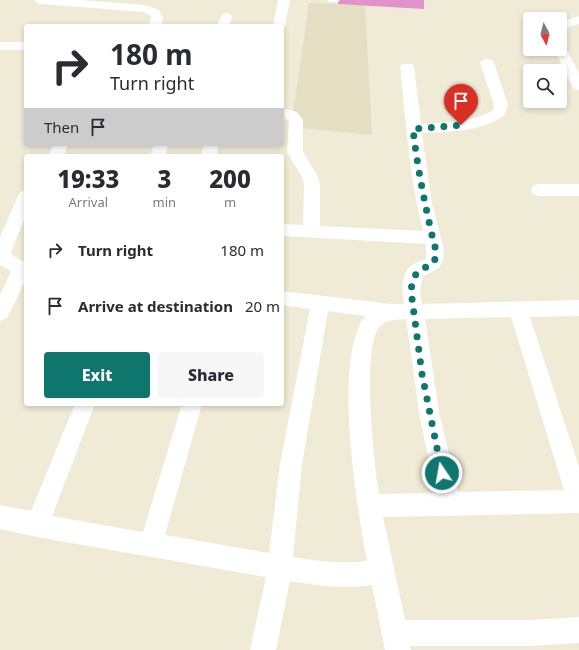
<!DOCTYPE html>
<style>
body{margin:0;font-family:"Noto Sans",sans-serif;background:#f7f7f7;color:#2b2b33;height:100vh;display:flex;flex-direction:column;font-size:15px;white-space:nowrap}
*{box-sizing:border-box;margin:0}
p{font-size:13px;color:#7c7c81}
.icon{flex:none;width:22px;height:22px;fill:none;stroke:currentColor;stroke-width:2;stroke-linecap:round;stroke-linejoin:round}
.map{position:relative;flex:1;overflow:hidden}
.drawer{position:absolute;left:24px;top:154px;width:260px;height:252px;display:flex;flex-direction:column;background:#fff;border-radius:4px;box-shadow:0 2px 6px #0003}
.drawer>*{flex:none}
.hud{position:absolute;left:24px;top:24px;width:260px;height:122px;border-radius:4px;box-shadow:0 2px 6px #0003;background:#fff;color:#2b2b33;overflow:hidden}
.needle{width:26px;rotate:173deg}
.buttons{position:absolute;left:523px;top:12px;display:grid;gap:8px}
.buttons a{display:grid;place-items:center;width:44px;height:44px;border-radius:4px;background:#fff;box-shadow:0 2px 6px #0003;font-size:20px}
.pin{position:absolute;display:grid;place-items:center;width:34px;height:34px;color:#fff;margin:-41px -17px;border-radius:50% 50% 50% 0;rotate:-45deg;box-shadow:0 0 4px #0007}
.pin .icon{rotate:45deg}
.me{position:absolute;width:44px;margin:-22px;rotate:348deg;stroke-linejoin:round;filter:drop-shadow(0 0 3px #0008)}
.turn{display:flex;align-items:center;gap:14px;height:84px;padding:0 20px;font-size:18px}
.turn .icon{width:52px;height:52px;stroke-width:2.5}
.turn b{display:block;font-size:28px;line-height:34px}
.then{display:flex;align-items:center;height:38px;padding:0 20px;background:#0003;gap:8px;font-size:15px}
.eta{display:flex;justify-content:space-evenly;align-items:center;height:68px;text-align:center}
.eta b{font-size:24px;font-weight:800;line-height:28px}
.button{display:flex;gap:8px;margin-top:auto;padding:8px 20px}
.button a{flex:1;height:46px;border-radius:4px;background:#0f766e;color:#fff;font-size:16px;font-weight:800;line-height:46px;text-align:center}
.button a+a{background:#f7f7f7;color:#2b2b33}
ul{padding:0;list-style:none}
li{display:flex;align-items:center;gap:12px;height:56px;padding:0 20px}
li div{flex:1}
li b{display:block;font-size:15px}
li em{font-style:normal}
.map>svg:first-child{display:block}
.built{fill:#e4dfc3}
.building{fill:#e092c9}
.lines{fill:none;stroke-linecap:round;stroke-linejoin:round}
.minor{fill:#fff;fill-rule:evenodd}
.route{stroke:#0f766e;stroke-width:7;stroke-dasharray:0 12.6}
</style>
<div class="map">
<svg width="579" height="650" viewBox="0 0 579 650">
<rect width="100%" height="100%" fill="#efebd6"/>
<!-- built -->
<path class="built" d="M309,3L365,5L372,135L291,127Z"/>
<!-- building -->
<path class="building" d="M338,0H424V9L338,4Z"/>
<g class="lines">
<!-- minor -->
<g class="minor">
<path d="M34,0H81L145,5L159,10L163,18L161,26H149L151,18L150,15L143,12L40,4L36,2Z"/>
<path d="M278,0H290L285,26L282,29V26H273Z"/>
<path d="M327,0H340L338,2H329Z"/>
<path d="M226,13L230,14L232,17L229,26H217L222,14Z"/>
<path d="M579,16V24L560,30V22Z"/>
<rect x="0" y="42" width="26" height="8"/>
<path d="M560,45L565,46L566,49L579,73V90L574,89L572,86L554,49H560Z"/>
<path d="M487,59L492,60L494,63L508,105L505,115C480,132 450,132 422,133L432,203L444,250L443,260L439,268L422,277L420,291L422,304L579,300V316L530,317L579,467V513L383,517L405,620H531L579,617V643L531,646H410L411,650H385L372,585C341,589 320,586 290,581L276,650H250L266,577L37,537L0,529V505L31,511L75,404H95L52,516L143,532L182,404H202L165,535L269,553L280,464L310,309L282,305V291L392,304H404C402,292 400,274 412,265C416,262 422,261 426,258V244L282,236V224L303,225L304,184L301,175L287,152L289,121L282,117V108L297,112L303,120V152L317,175L320,184V226L423,231C409,177 406,122 400,67L402,64H412L414,67L421,124C445,122 472,124 493,110L494,105L480,63L482,60ZM328,311L365,316C332,360 357,508 367,561C342,564 318,561 293,557L302,464ZM511,317L564,490L458,492L439,412L425,319ZM406,319L419,412L435,493L379,494C374,464 361,347 380,326C387,319 397,320 406,319Z"/>
<path d="M54,144H68L64,156H48Z"/>
<path d="M154,144H168L166,156H150Z"/>
<path d="M204,144H218L217,156H201Z"/>
<path d="M539,184H579V196H539L533,194L531,190L533,186Z"/>
<path d="M26,190V215L11,252L12,255L26,263V279L7,318L0,321V295L11,271L0,265V237L18,196L20,192Z"/>
</g>
</g>
<g class="lines">
<!-- route -->
<path class="route" d="M442,473L422,374L411,291C414,261 431,272 435,259C438,252 433,242 432,235C424,200 417,165 413,129L461,125"/>
</g>
</svg>
<div class="buttons">
<a><svg class="needle" viewBox="-14 -14 28 28"><path d="M0-13l5 13h-10z" fill="#e53935"/><path d="M0 13l5-13h-10z" fill="#7c7c81"/></svg></a>
<a><svg class="icon" aria-label="search" viewBox="0 0 24 24"><circle cx="10" cy="10" r="6"/><path d="M15 15l6 6"/></svg></a>
</div>
<div class="pin" style="left:461px;top:125px;background:#d93025"><svg class="icon" aria-label="arrive" viewBox="0 0 24 24"><path d="M6 21V4h12l-3 4 3 4H6"/></svg></div>
<svg class="me" style="left:442px;top:473px" viewBox="-20 -20 40 40"><circle r="17" fill="#0f766e" stroke="#fff" stroke-width="3"/><path d="M0-11L8 9 0 5-8 9z" fill="#fff"/></svg>
<div class="hud">
<div class="turn"><svg class="icon" aria-label="right" viewBox="0 0 24 24"><path d="M7 20v-9h11M14 6l5 5-5 5"/></svg><div><b>180 m</b>Turn right</div></div>
<div class="then">Then<svg class="icon" aria-label="arrive" viewBox="0 0 24 24"><path d="M6 21V4h12l-3 4 3 4H6"/></svg></div>
</div>
<section class="drawer">
<div class="eta">
<div><b>19:33</b><p>Arrival</p></div>
<div><b>3</b><p>min</p></div>
<div><b>200</b><p>m</p></div>
</div>
<ul>
<li><svg class="icon" aria-label="right" viewBox="0 0 24 24"><path d="M7 20v-9h11M14 6l5 5-5 5"/></svg><div><b>Turn right</b></div><em>180 m</em></li>
<li><svg class="icon" aria-label="arrive" viewBox="0 0 24 24"><path d="M6 21V4h12l-3 4 3 4H6"/></svg><div><b>Arrive at destination</b></div><em>20 m</em></li>
</ul>
<div class="button"><a>Exit</a><a>Share</a></div>
</section>
</div>
